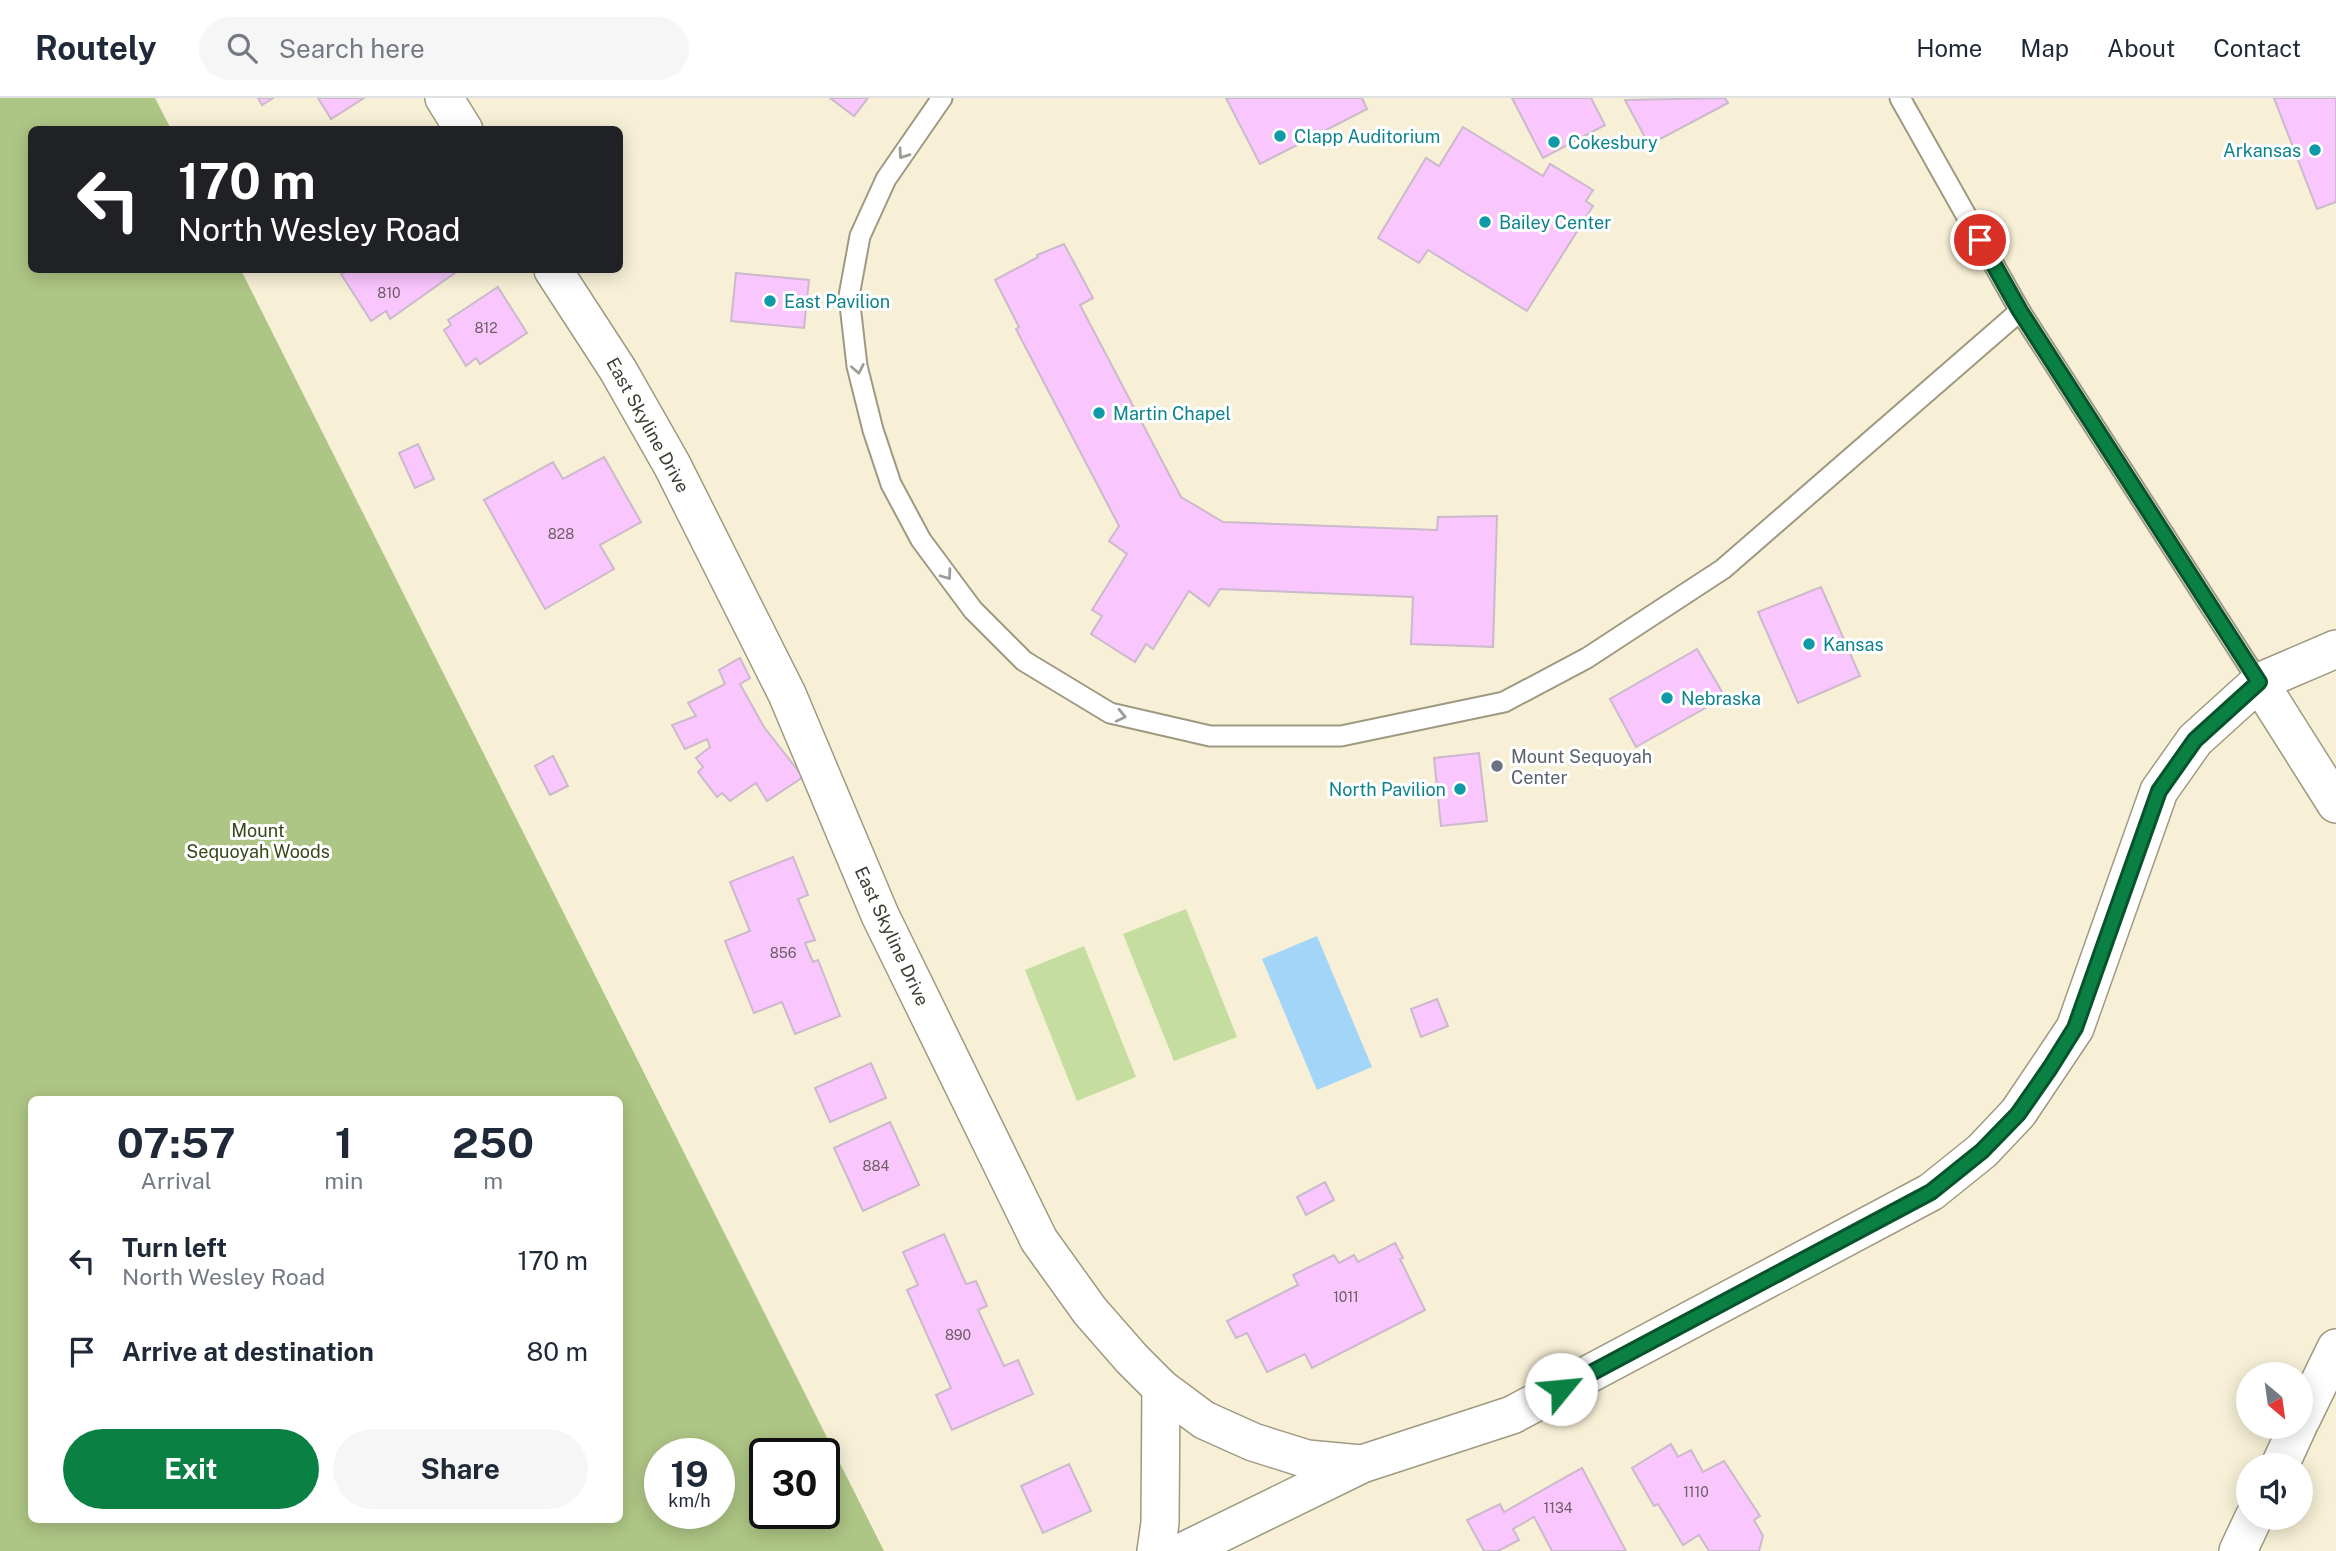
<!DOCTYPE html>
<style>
body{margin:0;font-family:"Public Sans",sans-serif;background:#f6f6f7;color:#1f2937;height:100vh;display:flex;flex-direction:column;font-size:26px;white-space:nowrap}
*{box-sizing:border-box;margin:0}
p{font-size:23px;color:#747a83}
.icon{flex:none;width:38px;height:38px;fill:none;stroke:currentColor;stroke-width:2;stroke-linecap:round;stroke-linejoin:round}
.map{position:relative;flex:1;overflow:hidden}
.panel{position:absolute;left:28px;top:998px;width:595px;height:427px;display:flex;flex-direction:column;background:#fff;border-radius:10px;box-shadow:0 4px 18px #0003}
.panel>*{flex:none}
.guide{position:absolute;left:28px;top:28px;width:595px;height:147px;border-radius:10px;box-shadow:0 4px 18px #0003;background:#202124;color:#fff;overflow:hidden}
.needle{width:46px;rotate:151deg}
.fabs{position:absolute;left:2236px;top:1264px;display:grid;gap:14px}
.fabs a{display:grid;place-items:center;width:77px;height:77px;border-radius:50%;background:#fff;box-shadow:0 4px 18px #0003;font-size:35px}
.speed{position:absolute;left:644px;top:1340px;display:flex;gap:14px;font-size:35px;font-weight:700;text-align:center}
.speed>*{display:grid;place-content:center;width:91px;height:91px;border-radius:50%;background:#fff;box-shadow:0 4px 18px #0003;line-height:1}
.speed small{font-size:18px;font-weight:400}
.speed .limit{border:4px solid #111;border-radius:10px;background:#fff;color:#111}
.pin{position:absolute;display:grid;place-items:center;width:60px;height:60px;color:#fff;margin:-30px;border:4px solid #fff;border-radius:50%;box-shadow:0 2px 7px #0007}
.me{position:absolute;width:77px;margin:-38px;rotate:62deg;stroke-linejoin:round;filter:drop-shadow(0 0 5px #0008)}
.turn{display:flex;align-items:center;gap:24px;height:147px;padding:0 35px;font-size:32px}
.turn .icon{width:91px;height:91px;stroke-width:2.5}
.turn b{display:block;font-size:49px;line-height:60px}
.eta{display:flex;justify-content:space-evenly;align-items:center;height:119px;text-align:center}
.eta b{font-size:42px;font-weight:700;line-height:49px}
.cta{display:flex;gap:14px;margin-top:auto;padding:14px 35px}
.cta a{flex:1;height:80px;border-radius:42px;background:#0b8043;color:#fff;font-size:28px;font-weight:700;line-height:80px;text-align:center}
.cta a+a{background:#f6f6f7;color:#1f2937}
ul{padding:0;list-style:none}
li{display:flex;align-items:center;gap:21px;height:91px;padding:0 35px}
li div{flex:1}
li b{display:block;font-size:26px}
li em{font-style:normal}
header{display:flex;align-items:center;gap:42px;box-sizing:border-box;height:98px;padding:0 35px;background:#fff;border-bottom:2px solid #e0e1e3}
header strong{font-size:33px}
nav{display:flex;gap:38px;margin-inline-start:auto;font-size:24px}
.search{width:490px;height:63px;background:#f6f6f7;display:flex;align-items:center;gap:18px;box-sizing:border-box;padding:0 24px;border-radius:38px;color:#747a83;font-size:26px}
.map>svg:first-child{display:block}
.green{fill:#c6dda0}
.forest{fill:#aec685;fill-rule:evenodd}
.water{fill:#a3d5f9}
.building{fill:#f9c6fd;stroke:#cbb9cc;stroke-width:2}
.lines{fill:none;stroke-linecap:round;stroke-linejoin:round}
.service-casing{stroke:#a09982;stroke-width:23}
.minor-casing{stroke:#a09982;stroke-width:40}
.service{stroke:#fff;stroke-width:19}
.minor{stroke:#fff;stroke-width:37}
.oneway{stroke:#9e9d98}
.route-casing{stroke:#07532c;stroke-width:18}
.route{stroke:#0b8043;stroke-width:12}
.culture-dot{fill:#0f9aa8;stroke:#fff;stroke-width:2.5}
.worship-dot{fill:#6b7280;stroke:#fff;stroke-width:2.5}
.labels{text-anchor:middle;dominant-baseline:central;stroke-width:6;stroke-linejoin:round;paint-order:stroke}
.number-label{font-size:14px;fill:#6d5e64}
.culture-label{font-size:18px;fill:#0d838f;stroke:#fff;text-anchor:start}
.street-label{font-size:18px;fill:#3e3b31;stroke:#fff}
.worship-label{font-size:18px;fill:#5b616d;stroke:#fff;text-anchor:start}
.park-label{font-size:18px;fill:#394719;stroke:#fff}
</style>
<header>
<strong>Routely</strong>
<div class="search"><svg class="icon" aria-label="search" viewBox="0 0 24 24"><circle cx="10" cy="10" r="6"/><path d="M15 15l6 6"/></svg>Search here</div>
<nav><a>Home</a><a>Map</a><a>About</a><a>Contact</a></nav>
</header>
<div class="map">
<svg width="2336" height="1453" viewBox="0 0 2336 1453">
<rect width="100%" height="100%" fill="#f7f0d7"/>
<!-- green -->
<g class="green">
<path d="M1186,811L1237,939L1174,963L1123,836Z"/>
<path d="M1084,848L1136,979L1077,1003L1025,872Z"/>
</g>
<!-- forest -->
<path class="forest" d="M0,0H155L171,31L32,32V172H241L884,1453H0ZM32,1001H620V1421H32ZM660,1356H719V1416H660ZM765,1356H824V1416H765Z"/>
<!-- water -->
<path class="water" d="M1317,838L1372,969L1317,992L1262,861Z"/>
<!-- building -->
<g class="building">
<path d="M258,0H273L262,7Z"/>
<path d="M318,0H364L331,21Z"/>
<path d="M830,0H868L854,18Z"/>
<path d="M1226,0H1362L1367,11L1260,66Z"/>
<path d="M1512,0H1591L1605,27L1543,60Z"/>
<path d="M1725,0L1728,5L1649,47L1625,2Z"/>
<path d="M2274,0H2336V104L2317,111Z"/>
<path d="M1463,29L1543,78L1550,66L1593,92L1586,103L1593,108L1527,213L1428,152L1419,165L1378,140L1426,60L1439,68Z"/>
<path d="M1064,146L1093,200L1080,207L1181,399L1223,424L1437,432L1438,419L1497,418L1493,549L1411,546L1413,499L1220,491L1209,508L1189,493L1153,551L1146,546L1135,564L1091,536L1102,518L1092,512L1127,456L1109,443L1119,428L1016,231L1019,229L995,182L1038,159L1037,157Z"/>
<path d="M349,172H459L390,221L386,213L371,223L341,176Z"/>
<path d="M736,175L809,182L804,230L731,223Z"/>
<path d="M498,189L527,235L480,266L476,260L466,268L444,232L451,227L448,222Z"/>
<path d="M418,346L434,381L415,390L399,355Z"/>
<path d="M604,359L641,424L600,447L614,471L545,511L484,402L553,364L563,381Z"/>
<path d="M1821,489L1860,578L1798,605L1758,514Z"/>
<path d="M1697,551L1725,599L1636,649L1610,601Z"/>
<path d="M740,560L750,580L740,586L764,629L803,679L767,703L756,685L730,703L722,695L717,699L698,674L703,669L696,660L710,649L707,641L685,651L672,627L696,618L688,605L725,586L719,572Z"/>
<path d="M1479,655L1487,723L1441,728L1434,660Z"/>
<path d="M553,658L568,688L550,697L535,668Z"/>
<path d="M793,759L808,797L798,801L815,842L805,845L813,864L818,862L840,918L795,936L782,904L754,915L725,843L750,833L730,784Z"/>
<path d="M1437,901L1448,928L1421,939L1411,911Z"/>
<path d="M871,965L886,1000L830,1024L815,990Z"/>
<path d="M890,1024L919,1087L863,1113L834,1050Z"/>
<path d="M1325,1084L1334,1102L1306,1117L1297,1099Z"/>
<path d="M944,1136L966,1186L976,1183L987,1208L978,1212L1004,1268L1018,1262L1033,1296L952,1332L936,1297L951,1290L907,1192L918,1187L903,1154Z"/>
<path d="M1395,1145L1403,1160L1400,1161L1425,1212L1312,1270L1305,1256L1267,1274L1247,1235L1236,1240L1227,1223L1298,1187L1293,1177L1334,1157L1339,1165L1354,1157L1358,1164Z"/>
<path d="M1671,1346L1678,1359L1691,1352L1703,1374L1724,1363L1760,1418L1754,1422L1763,1438L1759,1453H1709L1699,1437L1683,1447L1658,1406L1654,1408L1632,1370Z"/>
<path d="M1069,1366L1091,1413L1043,1435L1021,1388Z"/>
<path d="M1582,1370L1626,1453H1552L1534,1419L1513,1431L1519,1442L1498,1453H1484L1467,1422L1500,1406L1504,1414Z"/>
</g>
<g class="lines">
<defs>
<g id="service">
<path d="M942,0L886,81L860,138L849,198L857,268L873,332L891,386L921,442L973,512L1024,563L1110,615L1210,638H1341L1504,604L1587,560L1723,471L2020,213"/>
<path d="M1900,0L2020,213L2259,584"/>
</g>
<g id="minor">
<path d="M444,0L464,32"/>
<path d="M553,172L618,272L672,367L787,596L880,817L1039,1142L1090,1213L1132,1261L1161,1290L1204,1322L1253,1344L1307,1361L1361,1366"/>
<path d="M2259,584L2336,706"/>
<path d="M2301,1322L2336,1250"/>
<path d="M2280,1367L2298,1328"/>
<path d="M1156,1453L1160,1425L1161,1290"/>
<path d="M1184,1453L1362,1366L1512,1317L1931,1094L1982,1053L2018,1015L2075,930L2159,693L2195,642L2259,584L2336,551"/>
<path d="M2238,1453L2254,1419"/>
</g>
</defs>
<!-- service casing -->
<use href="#service" class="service-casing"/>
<!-- minor casing -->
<use href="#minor" class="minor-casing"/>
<!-- service -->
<use href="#service" class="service"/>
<!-- minor -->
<use href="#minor" class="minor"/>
</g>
<!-- one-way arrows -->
<defs><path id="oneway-chevron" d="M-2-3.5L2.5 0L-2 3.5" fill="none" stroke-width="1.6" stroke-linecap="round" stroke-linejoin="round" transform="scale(1.75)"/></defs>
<g class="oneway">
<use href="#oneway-chevron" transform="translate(903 56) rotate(125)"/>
<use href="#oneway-chevron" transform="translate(858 271) rotate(79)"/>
<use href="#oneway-chevron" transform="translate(947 477) rotate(54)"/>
<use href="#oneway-chevron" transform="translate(1121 618) rotate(13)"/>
</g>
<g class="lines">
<defs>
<path id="route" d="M1561,1291L1931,1094L1982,1053L2018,1016L2050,970L2075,930L2159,693L2195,642L2259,584L2020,213L1980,142"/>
</defs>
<!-- route casing -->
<use href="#route" class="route-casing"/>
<!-- route -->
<use href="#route" class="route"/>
</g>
<!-- markers -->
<g class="culture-dot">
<circle cx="1280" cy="38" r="7"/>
<circle cx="1554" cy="44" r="7"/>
<circle cx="2315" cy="52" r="7"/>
<circle cx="1485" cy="124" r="7"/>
<circle cx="770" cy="203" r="7"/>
<circle cx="1099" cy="315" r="7"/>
<circle cx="1809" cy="546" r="7"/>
<circle cx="1667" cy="600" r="7"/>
<circle cx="1460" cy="691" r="7"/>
</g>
<circle class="worship-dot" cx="1497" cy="668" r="7"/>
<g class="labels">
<!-- number labels -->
<g class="number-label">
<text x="389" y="195">810</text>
<text x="486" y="230">812</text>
<text x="561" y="436">828</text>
<text x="783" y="855">856</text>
<text x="876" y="1068">884</text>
<text x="1346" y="1199">1011</text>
<text x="958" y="1237">890</text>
<text x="1696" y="1394">1110</text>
<text x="1558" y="1410">1134</text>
</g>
<!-- culture labels -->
<g class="culture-label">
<text x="1294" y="38">Clapp Auditorium</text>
<text x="1568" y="44">Cokesbury</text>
<text x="2301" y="52" text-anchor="end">Arkansas</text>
<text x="1499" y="124">Bailey Center</text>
<text x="784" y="203">East Pavilion</text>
<text x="1113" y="315">Martin Chapel</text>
<text x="1823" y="546">Kansas</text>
<text x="1681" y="600">Nebraska</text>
<text x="1446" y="691" text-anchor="end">North Pavilion</text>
</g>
<!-- street labels -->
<g class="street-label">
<text transform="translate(648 327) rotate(61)">East Skyline Drive</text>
<text transform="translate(892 838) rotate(65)">East Skyline Drive</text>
</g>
<!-- worship labels -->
<g class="worship-label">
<text x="1511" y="658">Mount Sequoyah<tspan x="1511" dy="21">Center</tspan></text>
</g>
<!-- park labels -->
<g class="park-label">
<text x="258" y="732">Mount<tspan x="258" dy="21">Sequoyah Woods</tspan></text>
</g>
</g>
</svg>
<div class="fabs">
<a><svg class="needle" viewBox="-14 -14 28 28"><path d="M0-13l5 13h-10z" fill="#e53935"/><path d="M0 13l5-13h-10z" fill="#747a83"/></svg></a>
<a><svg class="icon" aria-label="sound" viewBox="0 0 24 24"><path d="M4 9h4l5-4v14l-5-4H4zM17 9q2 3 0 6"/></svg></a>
</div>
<div class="speed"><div>19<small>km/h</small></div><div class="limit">30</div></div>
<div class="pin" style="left:1980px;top:142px;background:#d93025"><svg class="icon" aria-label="arrive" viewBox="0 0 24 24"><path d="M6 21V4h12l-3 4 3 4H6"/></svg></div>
<svg class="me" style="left:1561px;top:1291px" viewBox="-20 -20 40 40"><circle r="19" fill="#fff"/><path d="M0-13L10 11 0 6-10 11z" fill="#0b8043"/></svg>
<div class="guide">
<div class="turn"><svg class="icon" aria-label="left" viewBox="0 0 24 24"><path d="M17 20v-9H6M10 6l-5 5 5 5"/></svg><div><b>170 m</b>North Wesley Road</div></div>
</div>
<section class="panel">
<div class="eta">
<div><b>07:57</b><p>Arrival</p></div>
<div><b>1</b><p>min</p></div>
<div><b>250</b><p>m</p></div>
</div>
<ul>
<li><svg class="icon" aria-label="left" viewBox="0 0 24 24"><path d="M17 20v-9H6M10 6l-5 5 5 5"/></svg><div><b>Turn left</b><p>North Wesley Road</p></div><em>170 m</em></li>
<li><svg class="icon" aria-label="arrive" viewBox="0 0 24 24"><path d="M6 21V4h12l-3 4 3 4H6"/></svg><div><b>Arrive at destination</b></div><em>80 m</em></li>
</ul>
<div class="cta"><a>Exit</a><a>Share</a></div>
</section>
</div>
